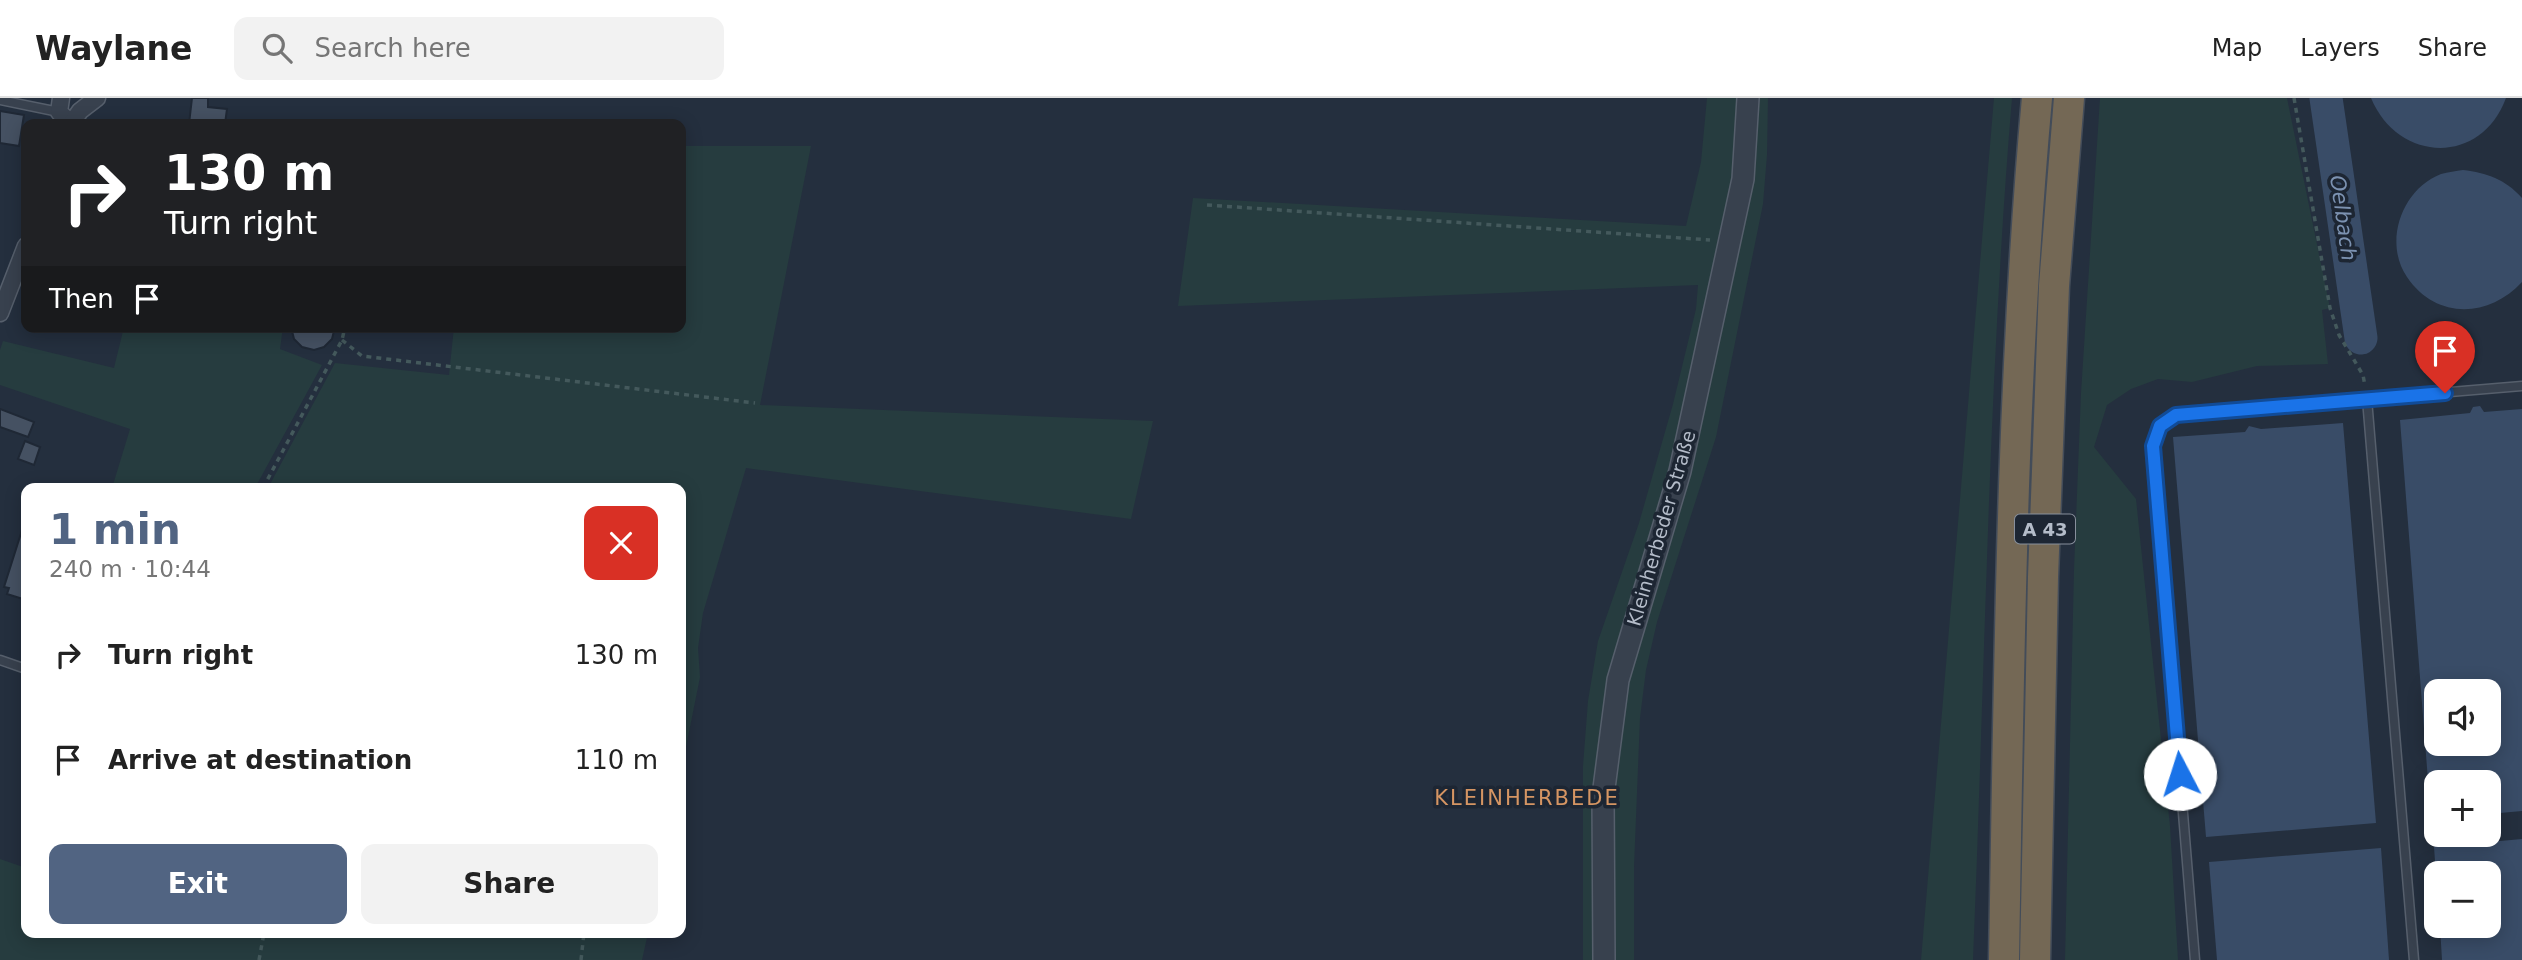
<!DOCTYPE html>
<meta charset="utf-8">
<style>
body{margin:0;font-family:"DejaVu Sans",sans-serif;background:#f2f2f2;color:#222;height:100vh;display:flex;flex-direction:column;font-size:26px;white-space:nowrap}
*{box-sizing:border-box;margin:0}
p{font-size:23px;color:#767676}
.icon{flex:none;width:38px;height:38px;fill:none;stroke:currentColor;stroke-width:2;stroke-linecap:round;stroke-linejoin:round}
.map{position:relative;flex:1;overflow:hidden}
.drawer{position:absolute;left:21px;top:385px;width:665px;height:455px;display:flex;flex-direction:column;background:#fff;border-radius:14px;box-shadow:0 4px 18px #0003}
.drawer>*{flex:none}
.top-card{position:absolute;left:21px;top:21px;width:665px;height:214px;border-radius:14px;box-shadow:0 4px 18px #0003;background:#202124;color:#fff;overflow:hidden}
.tools{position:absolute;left:2424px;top:581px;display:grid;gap:14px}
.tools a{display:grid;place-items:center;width:77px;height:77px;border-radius:14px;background:#fff;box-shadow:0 4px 18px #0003;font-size:35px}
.pin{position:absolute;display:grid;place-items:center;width:60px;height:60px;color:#fff;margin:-72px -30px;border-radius:50% 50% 50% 0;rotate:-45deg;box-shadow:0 0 7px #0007}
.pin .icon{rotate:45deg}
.me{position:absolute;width:77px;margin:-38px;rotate:355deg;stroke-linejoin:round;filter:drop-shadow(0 0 5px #0008)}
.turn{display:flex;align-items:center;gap:24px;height:147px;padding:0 28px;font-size:32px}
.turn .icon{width:91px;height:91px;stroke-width:2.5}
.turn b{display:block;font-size:49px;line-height:60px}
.then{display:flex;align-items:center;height:66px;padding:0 28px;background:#0003;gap:14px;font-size:26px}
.round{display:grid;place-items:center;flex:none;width:74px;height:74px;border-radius:14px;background:#f2f2f2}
.headline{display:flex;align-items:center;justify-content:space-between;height:119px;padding:0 28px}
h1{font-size:42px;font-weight:600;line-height:52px;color:#516482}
.action{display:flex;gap:14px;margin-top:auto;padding:14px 28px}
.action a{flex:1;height:80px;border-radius:14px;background:#516482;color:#fff;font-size:28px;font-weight:600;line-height:80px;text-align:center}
.action a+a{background:#f2f2f2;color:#222}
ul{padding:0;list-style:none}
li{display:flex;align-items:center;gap:21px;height:105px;padding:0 28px}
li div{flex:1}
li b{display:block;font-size:26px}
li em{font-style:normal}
header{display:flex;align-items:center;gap:42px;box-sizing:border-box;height:98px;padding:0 35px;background:#fff;border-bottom:2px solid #e0e0e0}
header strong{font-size:33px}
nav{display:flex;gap:38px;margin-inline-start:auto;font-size:24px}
.search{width:490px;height:63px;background:#f2f2f2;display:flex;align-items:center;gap:18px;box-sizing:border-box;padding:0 24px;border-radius:14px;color:#767676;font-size:26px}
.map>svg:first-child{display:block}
.green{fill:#263c3f}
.water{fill:#394c67;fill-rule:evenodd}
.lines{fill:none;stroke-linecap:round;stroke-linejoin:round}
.river{stroke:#394c67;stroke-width:33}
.building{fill:#455162;stroke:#1f2835;stroke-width:2}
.service-casing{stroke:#565f6c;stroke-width:11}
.minor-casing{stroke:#565f6c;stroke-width:19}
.tertiary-casing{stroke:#565f6c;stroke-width:24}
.motorway-casing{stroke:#434c59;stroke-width:33}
.path{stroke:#44595c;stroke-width:3.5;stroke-dasharray:5 5;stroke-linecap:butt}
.service{stroke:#38414e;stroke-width:8}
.minor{stroke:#38414e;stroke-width:16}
.tertiary{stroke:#38414e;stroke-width:21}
.motorway{stroke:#746855;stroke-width:30}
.route-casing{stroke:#114b97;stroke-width:18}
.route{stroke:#1a73e8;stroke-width:12}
.labels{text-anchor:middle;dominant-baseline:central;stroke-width:7;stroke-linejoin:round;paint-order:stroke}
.shield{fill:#1d2633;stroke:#878f9c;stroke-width:2}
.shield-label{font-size:18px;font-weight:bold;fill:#b4bcc9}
.street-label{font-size:19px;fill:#b4bcc9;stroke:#1d2633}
.water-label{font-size:21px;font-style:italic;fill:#7c92b1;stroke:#1d2633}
.neighbourhood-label{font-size:21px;letter-spacing:2px;fill:#d59563;stroke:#1d2633}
</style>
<header>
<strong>Waylane</strong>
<div class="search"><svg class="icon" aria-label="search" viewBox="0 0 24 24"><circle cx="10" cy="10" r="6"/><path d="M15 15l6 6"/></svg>Search here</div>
<nav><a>Map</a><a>Layers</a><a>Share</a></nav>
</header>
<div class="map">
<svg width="2522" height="862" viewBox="0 0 2522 862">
<rect width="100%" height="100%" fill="#242f3e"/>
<!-- green -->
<g class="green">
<path d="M1707,0H1768L1767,57L1763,106L1716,339L1657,524L1646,572L1640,620L1634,769V862H1583V668L1588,603L1598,543L1639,425L1673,306L1696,211L1698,187L1178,208L1193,100L1686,128L1701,64Z"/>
<path d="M1994,0H2012C1988,287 1985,575 1973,862H1921Z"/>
<path d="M2100,0H2287L2330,210L2322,212L2328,266L2257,268L2192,284L2158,281L2131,291L2107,307L2094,349L2136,401L2170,728L2178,862H2065L2074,472L2081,295Z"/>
<path d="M681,48H811L760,307L1153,323L1131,421L746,370L703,515L698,550L700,579L681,674V390H268L335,265L449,277L454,229H681Z"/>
<path d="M124,229H223L237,234L238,229H283L280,251L322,267L255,390H112L130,331L0,287V252L3,243L114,270Z"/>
<path d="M0,761L26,770V835H648L642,862H0Z"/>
</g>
<!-- water -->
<g class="water">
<path d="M2371,0H2506C2481,68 2398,65 2371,0Z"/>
<path d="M2463,72C2487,75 2505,81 2522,100V184C2489,220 2436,222 2407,179C2383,144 2402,91 2441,76C2448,74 2456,73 2463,72Z"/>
<path d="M2480,308L2484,314L2522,311V713L2489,716L2488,684H2436V721H2431L2400,322L2470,315L2473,309ZM2436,593H2488V646H2436Z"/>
<path d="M2343,325L2376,725L2206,739L2173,339L2245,334L2249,328L2261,331Z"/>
<path d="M2522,741V862H2442L2440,828H2488V775H2436V777L2434,749Z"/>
<path d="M2381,750L2389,862H2217L2209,764Z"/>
</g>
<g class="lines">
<!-- river -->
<path class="river" d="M2326,0L2361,240"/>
</g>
<!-- building -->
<g class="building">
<path d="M192,0H208V9L227,11L225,26H189Z"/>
<path d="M0,13L24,17L19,48L0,45Z"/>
<path d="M291,229H335L332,241L324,249L314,252L302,249L294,241Z"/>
<path d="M0,311L34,324L28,339L0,329Z"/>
<path d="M25,343L40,349L34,367L18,361Z"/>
<path d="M23,429H26V502L7,496L9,490L4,489Z"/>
</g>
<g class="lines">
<defs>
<g id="service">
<path d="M0,2L59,14"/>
<path d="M2367,301L2414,862"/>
<path d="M0,562L26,571"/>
<path d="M2195,862L2153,348L2160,328L2176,317L2522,288"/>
</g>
<g id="minor">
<path d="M61,0L59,14L71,25"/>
<path d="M71,26L80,13L97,0"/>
<path d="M0,215L26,148"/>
</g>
<path id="tertiary" d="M1604,862L1603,698L1618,582L1680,373L1743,81L1748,0"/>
<g id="motorway">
<path d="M2004,862C2009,575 2011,286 2037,0"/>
<path d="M2035,862L2043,479L2054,188L2069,0"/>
</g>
</defs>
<!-- service casing -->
<use href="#service" class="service-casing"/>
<!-- minor casing -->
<use href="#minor" class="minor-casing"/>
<!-- tertiary casing -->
<use href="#tertiary" class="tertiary-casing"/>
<!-- motorway casing -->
<use href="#motorway" class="motorway-casing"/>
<!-- path -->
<g class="path">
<path d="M2294,0L2330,210L2339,237L2363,277L2365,288"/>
<path d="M1207,107L1710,142"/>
<path d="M342,242L362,258L755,305"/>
<path d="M263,390L342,242L345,229"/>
<path d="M259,862L264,835"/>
<path d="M581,862L584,835"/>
</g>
<!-- service -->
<use href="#service" class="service"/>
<!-- minor -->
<use href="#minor" class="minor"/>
<!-- tertiary -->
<use href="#tertiary" class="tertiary"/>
<!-- motorway -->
<use href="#motorway" class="motorway"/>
</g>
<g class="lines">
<defs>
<path id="route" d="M2180,676L2153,348L2160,328L2176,317L2445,295"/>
</defs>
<!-- route casing -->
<use href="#route" class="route-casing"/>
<!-- route -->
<use href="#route" class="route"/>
</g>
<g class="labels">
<!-- shield labels -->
<rect class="shield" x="2015" y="416.5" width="60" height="29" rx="5"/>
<g class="shield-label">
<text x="2045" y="431">A 43</text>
</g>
<!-- street labels -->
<g class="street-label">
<text transform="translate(1661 430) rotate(-74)">Kleinherbeder Straße</text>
</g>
<!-- water labels -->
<g class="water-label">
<text transform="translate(2343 120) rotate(82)">Oelbach</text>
</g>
<!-- neighbourhood labels -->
<g class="neighbourhood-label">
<text x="1527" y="700">KLEINHERBEDE</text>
</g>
</g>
</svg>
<div class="tools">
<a><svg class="icon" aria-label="sound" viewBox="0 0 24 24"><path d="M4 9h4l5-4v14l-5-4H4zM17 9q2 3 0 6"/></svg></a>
<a>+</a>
<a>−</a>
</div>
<div class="pin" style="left:2445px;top:295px;background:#d93025"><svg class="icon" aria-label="arrive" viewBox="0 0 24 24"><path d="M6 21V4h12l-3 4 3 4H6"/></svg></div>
<svg class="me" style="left:2180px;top:676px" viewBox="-20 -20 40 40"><circle r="19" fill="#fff"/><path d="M0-13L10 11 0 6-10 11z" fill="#1a73e8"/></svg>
<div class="top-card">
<div class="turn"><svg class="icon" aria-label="right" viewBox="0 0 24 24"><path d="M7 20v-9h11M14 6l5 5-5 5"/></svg><div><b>130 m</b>Turn right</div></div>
<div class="then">Then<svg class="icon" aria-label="arrive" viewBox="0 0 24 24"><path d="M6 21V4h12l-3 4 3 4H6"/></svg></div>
</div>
<section class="drawer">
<div class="headline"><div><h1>1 min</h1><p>240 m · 10:44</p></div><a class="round" style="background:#d93025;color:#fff"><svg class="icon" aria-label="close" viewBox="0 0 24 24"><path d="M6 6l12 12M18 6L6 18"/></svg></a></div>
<ul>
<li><svg class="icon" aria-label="right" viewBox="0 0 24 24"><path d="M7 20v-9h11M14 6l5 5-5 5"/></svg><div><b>Turn right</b></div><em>130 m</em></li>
<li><svg class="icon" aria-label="arrive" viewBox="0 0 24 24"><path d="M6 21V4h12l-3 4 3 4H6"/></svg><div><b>Arrive at destination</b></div><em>110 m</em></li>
</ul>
<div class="action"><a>Exit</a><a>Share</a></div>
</section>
</div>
